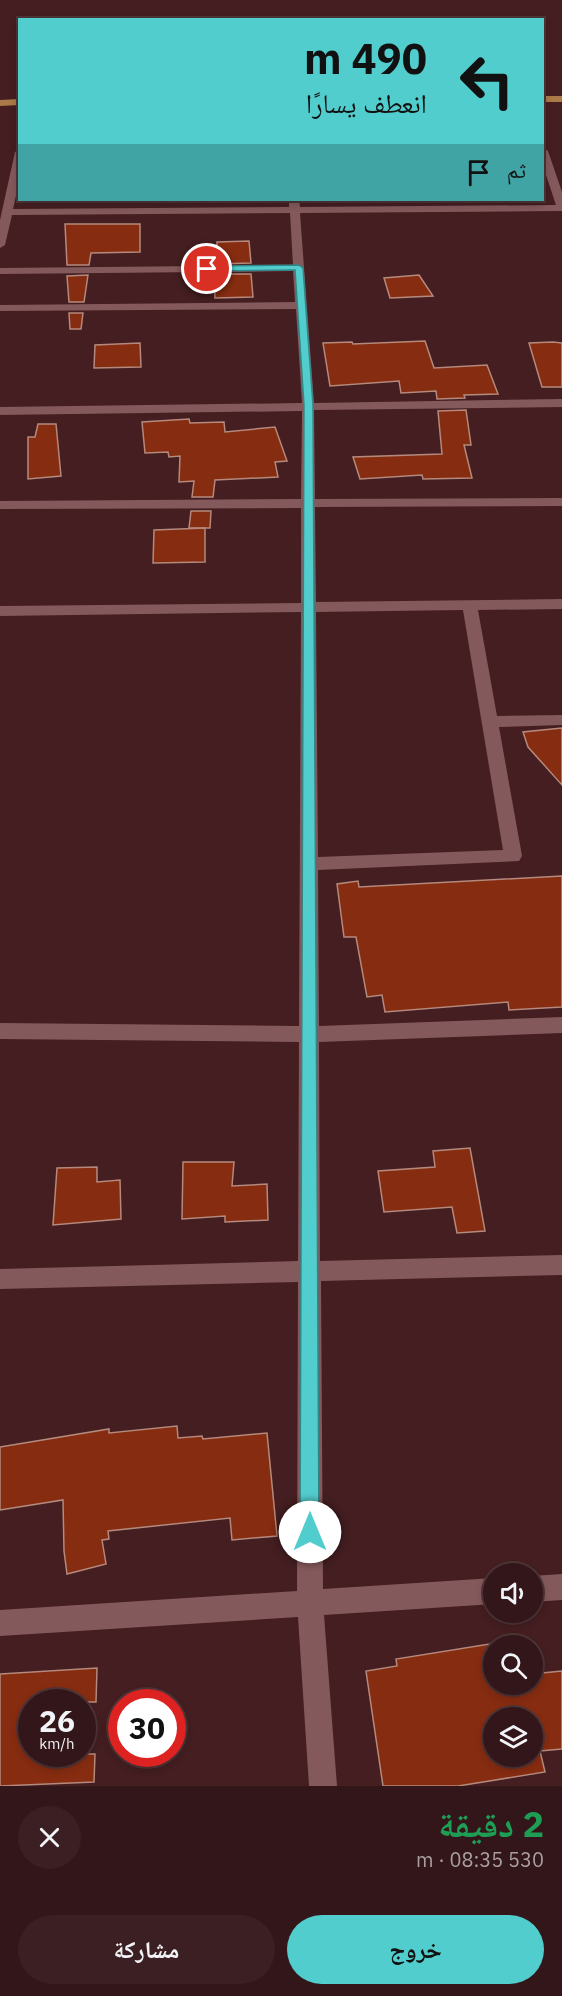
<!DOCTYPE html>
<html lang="ar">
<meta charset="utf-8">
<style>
body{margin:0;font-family:"IBM Plex Sans","Noto Naskh Arabic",sans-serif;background:#3b1f22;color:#f1f3f6;direction:rtl;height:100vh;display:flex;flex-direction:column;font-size:22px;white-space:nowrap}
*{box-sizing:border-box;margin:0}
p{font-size:20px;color:#a99fa2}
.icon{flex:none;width:33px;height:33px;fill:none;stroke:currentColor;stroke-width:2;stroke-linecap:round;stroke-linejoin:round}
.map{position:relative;height:1786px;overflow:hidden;direction:ltr}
.sheet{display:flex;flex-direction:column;background:#331619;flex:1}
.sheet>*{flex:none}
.top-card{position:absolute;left:18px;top:18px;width:526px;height:183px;border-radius:0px;box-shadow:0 3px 9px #0003,0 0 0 2px #4e3538;direction:rtl;background:#52cdce;color:#111;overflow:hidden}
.controls{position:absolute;left:483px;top:1563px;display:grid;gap:12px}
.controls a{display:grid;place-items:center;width:60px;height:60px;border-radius:50%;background:#331619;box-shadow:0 3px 9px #0003,0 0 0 2px #4e3538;font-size:30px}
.speed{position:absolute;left:18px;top:1689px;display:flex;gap:12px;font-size:30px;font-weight:700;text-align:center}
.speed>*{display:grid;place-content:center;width:78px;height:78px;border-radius:50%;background:#331619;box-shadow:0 3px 9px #0003,0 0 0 2px #4e3538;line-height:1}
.speed small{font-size:15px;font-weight:400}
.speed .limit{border:9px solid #d22;background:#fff;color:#111}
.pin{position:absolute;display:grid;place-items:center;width:51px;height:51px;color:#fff;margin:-26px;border:3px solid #fff;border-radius:50%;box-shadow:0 2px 6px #0007}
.me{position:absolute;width:66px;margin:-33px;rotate:0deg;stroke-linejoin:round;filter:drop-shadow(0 0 4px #0008)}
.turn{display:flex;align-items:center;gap:21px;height:126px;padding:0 18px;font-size:27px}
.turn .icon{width:78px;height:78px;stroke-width:2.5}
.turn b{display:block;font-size:42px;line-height:51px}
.then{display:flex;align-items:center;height:57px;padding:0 18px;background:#0003;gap:12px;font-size:22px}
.round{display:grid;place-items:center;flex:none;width:63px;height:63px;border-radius:32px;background:#3b1f22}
.summary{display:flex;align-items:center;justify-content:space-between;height:102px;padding:0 18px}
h1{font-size:36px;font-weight:800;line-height:45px;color:#1e9e55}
.action{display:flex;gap:12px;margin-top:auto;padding:12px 18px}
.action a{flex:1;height:69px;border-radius:36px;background:#52cdce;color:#111;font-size:24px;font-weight:800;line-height:69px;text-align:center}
.action a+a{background:#3b1f22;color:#f1f3f6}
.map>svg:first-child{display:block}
.building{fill:#862c11;stroke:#b5897c;stroke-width:1.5;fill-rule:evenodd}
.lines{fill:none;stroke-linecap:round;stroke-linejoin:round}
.minor{fill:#84595b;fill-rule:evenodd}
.major{fill:#ab7a48;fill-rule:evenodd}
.route{fill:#52cdce;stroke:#358586;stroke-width:1.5}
</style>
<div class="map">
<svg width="562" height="1786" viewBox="0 0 562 1786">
<rect width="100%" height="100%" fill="#441e21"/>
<!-- building -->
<g class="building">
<path d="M65,224H140V252L91,253L89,265H67Z"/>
<path d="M249,241L251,263L217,264L215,252H217V242Z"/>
<path d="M218,274H251L253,297L215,298L214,278H219Z"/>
<path d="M88,275L84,302H69L67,276Z"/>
<path d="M419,275L433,296L390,298L384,278Z"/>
<path d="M69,313H83L81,329H70Z"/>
<path d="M425,341L434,368L487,365L498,394L464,395L465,398L437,399L436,391L401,393L399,381L330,386L323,343L352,342L353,344Z"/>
<path d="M553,342L562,343V387H542L529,343Z"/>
<path d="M140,343L141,367L94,368L95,345Z"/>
<path d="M466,410L471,445H464L472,478L423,479L422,475L360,479L353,457L442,454L438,411Z"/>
<path d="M189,419L190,423L224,422L225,432L275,427L287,461L275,462L278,477L215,480L213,497H192L194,481L179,482L180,456L169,457L168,452L145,453L142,422Z"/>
<path d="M38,424H56L61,476L28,479V437H35Z"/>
<path d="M191,511H211L210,528H189Z"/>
<path d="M205,528V562L153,563L154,530Z"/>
<path d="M562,728V785L528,747L523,732Z"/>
<path d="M562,876V1007L509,1010L508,1002L385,1012L382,995L367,997L356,937H344L337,884L358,881L359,887Z"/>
<path d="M470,1148L485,1231L457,1233L452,1207L384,1212L378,1171L435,1167L433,1151Z"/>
<path d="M183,1162H234L232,1186L267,1184L268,1220L225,1222V1216L182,1219Z"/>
<path d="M97,1167V1182L120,1180L121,1219L53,1225L57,1168Z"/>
<path d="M177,1426L178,1438L202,1436L203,1439L267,1433L277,1536L232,1540L230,1518L108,1531L109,1539L102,1540L106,1564L67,1574L64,1551L63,1500L0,1510V1447L109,1429V1433Z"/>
<path d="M515,1640L516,1646H494V1684H532V1674L562,1671V1749L540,1751L545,1772L458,1786H383L366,1671L397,1666L396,1659ZM494,1718H532V1756H494Z"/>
<path d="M97,1668L96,1702H32V1754H95L94,1782L0,1786V1674Z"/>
</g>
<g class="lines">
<!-- minor -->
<g class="minor">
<path d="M543,148L548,151L562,192V211L300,213L314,403L562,399V407L314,410L315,499L562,498V506L315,507L316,602L562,599V609L478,610L497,716L562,715V725L499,727L522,856L519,861L318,870L319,1026L562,1017V1033L319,1042L320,1261L562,1255V1275L321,1281L323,1589L494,1578V1604L324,1615L337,1786H309L298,1617L0,1636V1610L297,1591L298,1282L0,1289V1269L298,1261L299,1042L0,1039V1023L299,1026L301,612L0,616V606L301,603V508L0,509V501L301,499L302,411L0,415V407L302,403L296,309L0,311V305L295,302L293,271L0,274V268L293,265L290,213L12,215L5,245L0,248V220L15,152L20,149V178L13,209L289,207V200H299L300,207L556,205L543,166ZM463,610L503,850L318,857L316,612Z"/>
<path d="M562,1574V1600L532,1602V1576Z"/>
</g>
<!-- major -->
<g class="major">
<rect x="543" y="96" width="19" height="6"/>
<path d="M20,99V105L0,106V100Z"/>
</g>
</g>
<!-- route -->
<path class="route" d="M299,265L303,268L313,405L319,1532L316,1538L310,1541L303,1538L300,1532L304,405L295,270L207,271L203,269L207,266Z"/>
</svg>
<div class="controls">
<a><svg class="icon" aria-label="sound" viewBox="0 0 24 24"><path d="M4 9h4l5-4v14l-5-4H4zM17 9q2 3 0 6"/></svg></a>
<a><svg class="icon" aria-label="search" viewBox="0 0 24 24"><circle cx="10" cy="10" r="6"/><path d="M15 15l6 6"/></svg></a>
<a><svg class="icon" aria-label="layers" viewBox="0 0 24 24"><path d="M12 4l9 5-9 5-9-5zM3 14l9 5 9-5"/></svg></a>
</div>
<div class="speed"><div>26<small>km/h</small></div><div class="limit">30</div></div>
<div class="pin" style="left:207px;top:269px;background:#d93025"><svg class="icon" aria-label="arrive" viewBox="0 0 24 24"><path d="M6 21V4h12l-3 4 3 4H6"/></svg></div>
<svg class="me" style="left:310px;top:1532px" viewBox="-20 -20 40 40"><circle r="19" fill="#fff"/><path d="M0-13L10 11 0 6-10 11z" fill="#52cdce"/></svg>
<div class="top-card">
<div class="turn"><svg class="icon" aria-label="left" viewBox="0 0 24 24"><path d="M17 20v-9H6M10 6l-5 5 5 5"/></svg><div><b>490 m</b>انعطف يسارًا</div></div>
<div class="then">ثم<svg class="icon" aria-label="arrive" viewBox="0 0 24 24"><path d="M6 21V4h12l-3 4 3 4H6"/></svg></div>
</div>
</div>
<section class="sheet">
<div class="summary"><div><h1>2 دقيقة</h1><p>530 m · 08:35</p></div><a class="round"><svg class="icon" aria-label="close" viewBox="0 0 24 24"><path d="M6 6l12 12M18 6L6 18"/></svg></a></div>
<div class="action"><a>خروج</a><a>مشاركة</a></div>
</section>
